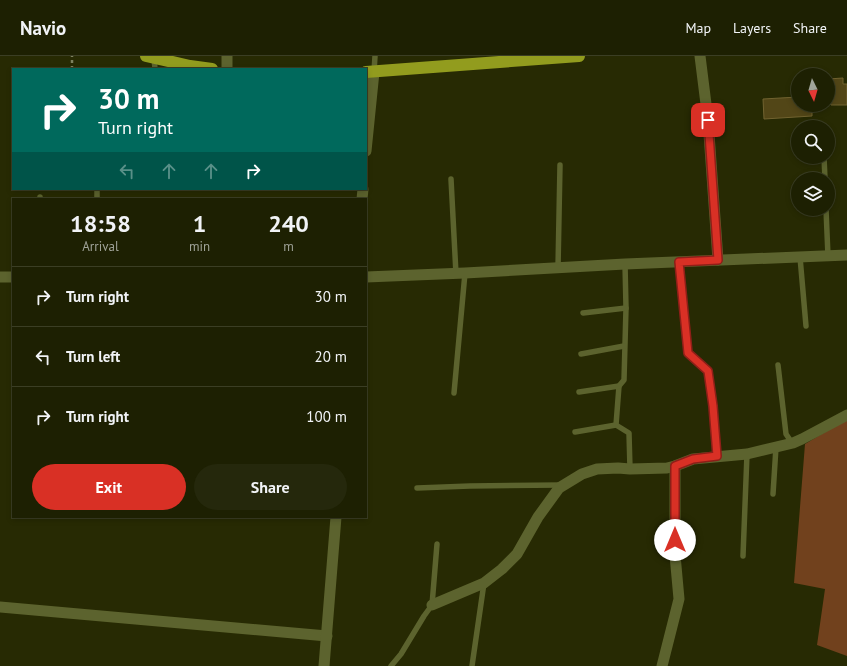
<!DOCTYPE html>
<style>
body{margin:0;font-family:"PT Sans",sans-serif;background:#25280c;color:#f1f3f6;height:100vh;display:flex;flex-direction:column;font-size:15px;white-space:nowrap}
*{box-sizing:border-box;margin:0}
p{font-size:13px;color:#a0a399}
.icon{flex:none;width:22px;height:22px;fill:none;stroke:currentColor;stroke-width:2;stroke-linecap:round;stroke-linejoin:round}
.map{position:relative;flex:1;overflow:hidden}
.panel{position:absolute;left:12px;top:142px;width:355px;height:320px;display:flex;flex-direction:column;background:#1d2002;border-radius:0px;box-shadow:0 2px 6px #0003,0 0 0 1px #3b3e24}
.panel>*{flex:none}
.banner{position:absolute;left:12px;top:12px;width:355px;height:122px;border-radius:0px;box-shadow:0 2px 6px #0003,0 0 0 1px #3b3e24;background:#00695c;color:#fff;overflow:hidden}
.needle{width:26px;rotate:175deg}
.fabs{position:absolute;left:791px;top:12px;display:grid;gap:8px}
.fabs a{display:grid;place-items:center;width:44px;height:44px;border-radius:50%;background:#1d2002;box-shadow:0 2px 6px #0003,0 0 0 1px #3b3e24;font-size:20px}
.pin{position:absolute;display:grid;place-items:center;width:34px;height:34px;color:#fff;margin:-17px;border-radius:8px;box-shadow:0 2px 6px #0006}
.me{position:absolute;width:44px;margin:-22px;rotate:0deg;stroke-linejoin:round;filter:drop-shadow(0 0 3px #0008)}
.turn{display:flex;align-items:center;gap:14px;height:84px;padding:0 20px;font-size:18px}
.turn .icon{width:52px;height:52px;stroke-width:2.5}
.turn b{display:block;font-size:28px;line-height:34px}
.lanes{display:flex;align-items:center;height:38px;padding:0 20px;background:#0003;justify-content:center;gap:20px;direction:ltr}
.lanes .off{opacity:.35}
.eta{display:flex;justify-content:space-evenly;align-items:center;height:68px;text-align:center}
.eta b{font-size:24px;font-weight:800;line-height:28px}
.button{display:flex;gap:8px;margin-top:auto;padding:8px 20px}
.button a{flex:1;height:46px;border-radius:24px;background:#d93025;color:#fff;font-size:16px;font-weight:800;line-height:46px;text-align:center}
.button a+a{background:#25280c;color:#f1f3f6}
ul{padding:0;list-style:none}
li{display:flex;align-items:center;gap:12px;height:60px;padding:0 20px;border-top:1px solid #3b3e24}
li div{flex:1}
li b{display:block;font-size:15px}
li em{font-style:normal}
header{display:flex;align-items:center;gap:24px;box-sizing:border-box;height:56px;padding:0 20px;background:#1d2002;border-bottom:1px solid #3b3e24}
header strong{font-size:19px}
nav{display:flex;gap:22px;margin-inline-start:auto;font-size:14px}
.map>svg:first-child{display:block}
.green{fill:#71411d}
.building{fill:#524617;stroke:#716330}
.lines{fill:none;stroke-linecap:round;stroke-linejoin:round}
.path{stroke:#7d815f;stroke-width:2.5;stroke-dasharray:3 3;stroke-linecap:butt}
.lane{stroke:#5c632e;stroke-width:5.5}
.street{stroke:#5c632e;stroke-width:11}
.primary{stroke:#929c1e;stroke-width:12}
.route-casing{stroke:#8d1f18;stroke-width:10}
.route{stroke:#d93025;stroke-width:7}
</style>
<header>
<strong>Navio</strong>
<nav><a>Map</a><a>Layers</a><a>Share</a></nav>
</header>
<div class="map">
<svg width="847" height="610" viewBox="0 0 847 610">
<rect width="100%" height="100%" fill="#272a03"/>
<!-- green -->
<path class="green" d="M847,363V600L817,589L825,533L794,527L805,388Z"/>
<!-- building -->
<g class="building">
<path d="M843,22V28H847V49H831L830,48H828V23Z"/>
<path d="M798,41V49H812V60L764,63L763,43Z"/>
</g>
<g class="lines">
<!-- path -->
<path class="path" d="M72,13V0"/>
<!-- lane -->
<g class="lane">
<path d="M154,2L155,13"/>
<path d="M374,16L375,0"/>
<path d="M824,101L825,123"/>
<path d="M451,123L456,218"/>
<path d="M40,143V141"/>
<path d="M97,143V133"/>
<path d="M826,153L828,200"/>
<path d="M800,201L806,270"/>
<path d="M679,206L688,297L708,315L713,350L717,400"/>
<path d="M625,208L626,252L624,324L619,330L616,369L629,377L630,413"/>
<path d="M558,212L560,109"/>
<path d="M583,257L626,252"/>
<path d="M581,298L624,290"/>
<path d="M778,309L786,378L792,387"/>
<path d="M579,336L619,330"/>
<path d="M454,337L465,217"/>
<path d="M575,376L616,369"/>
<path d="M417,432L470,430L561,429"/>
<path d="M773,438L776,391"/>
<path d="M743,500L747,398"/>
<path d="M391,610L401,598L424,560L432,549L437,488"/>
<path d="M472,610L484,527"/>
</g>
<!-- street -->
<g class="street">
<path d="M700,0L708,64L718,204"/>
<path d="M227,13V0"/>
<path d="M366,95L374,16"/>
<path d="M362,143L363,133"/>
<path d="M0,221H13"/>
<path d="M366,221L465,217L625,208L847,199"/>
<path d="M432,549L484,527L502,513L517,498L538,461L559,432L582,418L597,413L618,412L630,413L667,412L675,410L693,403L747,398L793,387L802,383L847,359"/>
<path d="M0,551L327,580"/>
<path d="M324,610L336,461"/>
<path d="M662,610L679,543L675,499V410"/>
</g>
<!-- primary -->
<g class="primary">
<path d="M146,0L190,10L212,13"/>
<path d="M366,16L579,0"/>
</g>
</g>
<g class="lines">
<defs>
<path id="route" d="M675,484V410L693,403L717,400L713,350L708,315L688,297L679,206L718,204L708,64"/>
</defs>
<!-- route casing -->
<use href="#route" class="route-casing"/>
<!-- route -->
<use href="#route" class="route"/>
</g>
</svg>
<div class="fabs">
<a><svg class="needle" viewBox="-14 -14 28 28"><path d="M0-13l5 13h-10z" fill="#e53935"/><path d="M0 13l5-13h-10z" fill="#a0a399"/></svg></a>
<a><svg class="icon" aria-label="search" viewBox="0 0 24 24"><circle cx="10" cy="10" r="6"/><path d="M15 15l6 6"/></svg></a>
<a><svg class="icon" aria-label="layers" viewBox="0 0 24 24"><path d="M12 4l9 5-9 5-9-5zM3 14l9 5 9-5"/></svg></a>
</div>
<div class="pin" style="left:708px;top:64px;background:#d93025"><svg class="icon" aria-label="arrive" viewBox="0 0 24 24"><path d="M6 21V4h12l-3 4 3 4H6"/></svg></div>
<svg class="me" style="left:675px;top:484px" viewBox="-20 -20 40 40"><circle r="19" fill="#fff"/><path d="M0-13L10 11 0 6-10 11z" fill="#d93025"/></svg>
<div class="banner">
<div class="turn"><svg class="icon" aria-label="right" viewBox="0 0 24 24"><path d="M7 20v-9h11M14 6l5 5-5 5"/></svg><div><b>30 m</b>Turn right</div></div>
<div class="lanes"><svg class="icon off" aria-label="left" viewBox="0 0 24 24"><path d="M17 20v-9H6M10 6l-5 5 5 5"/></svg><svg class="icon off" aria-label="ahead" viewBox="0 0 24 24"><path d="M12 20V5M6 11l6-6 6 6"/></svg><svg class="icon off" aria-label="ahead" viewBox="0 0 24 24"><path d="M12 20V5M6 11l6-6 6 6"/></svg><svg class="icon" aria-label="right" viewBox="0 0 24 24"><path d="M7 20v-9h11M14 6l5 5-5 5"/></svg></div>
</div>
<section class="panel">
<div class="eta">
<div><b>18:58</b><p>Arrival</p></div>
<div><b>1</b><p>min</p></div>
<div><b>240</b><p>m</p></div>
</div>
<ul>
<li><svg class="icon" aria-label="right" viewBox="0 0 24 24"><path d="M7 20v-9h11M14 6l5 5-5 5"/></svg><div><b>Turn right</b></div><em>30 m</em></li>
<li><svg class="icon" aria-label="left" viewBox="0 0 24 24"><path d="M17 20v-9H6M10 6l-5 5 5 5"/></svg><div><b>Turn left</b></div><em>20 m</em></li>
<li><svg class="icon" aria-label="right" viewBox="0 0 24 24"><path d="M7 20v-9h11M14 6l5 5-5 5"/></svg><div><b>Turn right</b></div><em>100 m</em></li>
</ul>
<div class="button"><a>Exit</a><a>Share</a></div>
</section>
</div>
